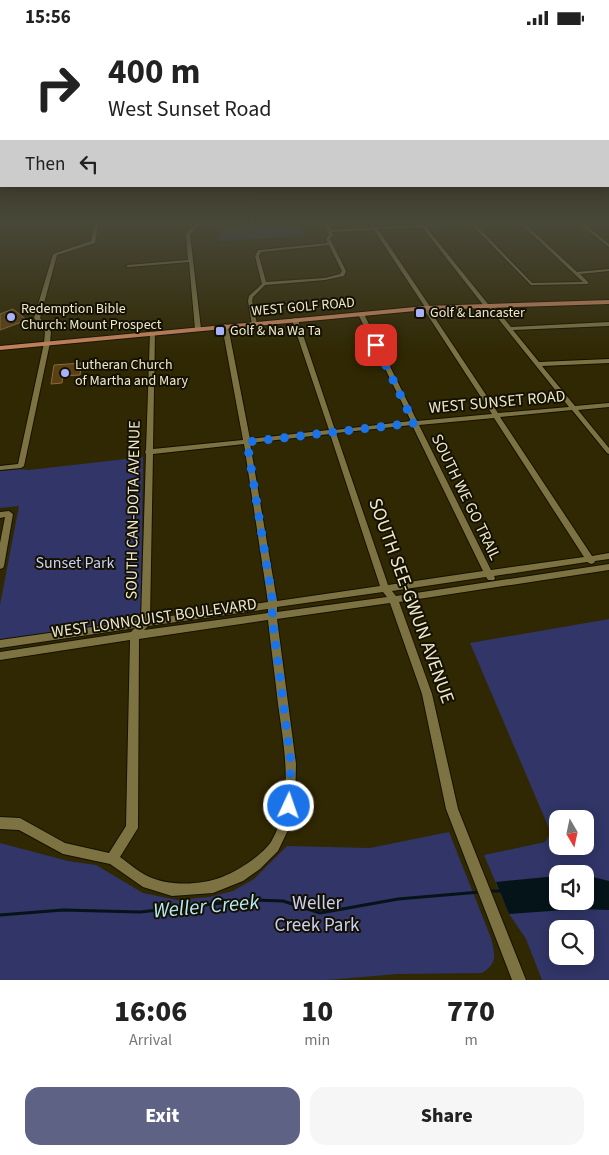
<!DOCTYPE html>
<style>
body{margin:0;font-family:"Source Sans 3",sans-serif;background:#f6f6f6;color:#222;height:100vh;display:flex;flex-direction:column;font-size:19px;white-space:nowrap}
*{box-sizing:border-box;margin:0}
p{font-size:16px;color:#767676}
.icon{flex:none;width:28px;height:28px;fill:none;stroke:currentColor;stroke-width:2;stroke-linecap:round;stroke-linejoin:round}
.map{position:relative;height:945px;overflow:hidden}
.sheet{display:flex;flex-direction:column;background:#fff;flex:1}
.sheet>*{flex:none}
.banner{position:absolute;left:0px;top:0px;width:610px;height:152px;box-shadow:0 2px 12px #0003;background:#fff;color:#222;overflow:hidden}
.needle{width:32px;rotate:171deg}
.tools{position:absolute;left:549px;top:775px;display:grid;gap:10px}
.tools a{display:grid;place-items:center;width:45px;height:45px;border-radius:10px;background:#fff;box-shadow:0 2px 12px #0003;font-size:25px}
.pin{position:absolute;display:grid;place-items:center;width:42px;height:42px;color:#fff;margin:-21px;border-radius:10px;box-shadow:0 2px 8px #0006}
.me{position:absolute;width:55px;margin:-28px;rotate:3deg;stroke-linejoin:round;filter:drop-shadow(0 0 4px #0008)}
.turn{display:flex;align-items:center;gap:18px;height:105px;padding:0 25px;font-size:22px}
.turn .icon{width:65px;height:65px;stroke-width:2.5}
.turn b{display:block;font-size:35px;line-height:42px}
.then{display:flex;align-items:center;height:48px;padding:0 25px;background:#0003;gap:10px;font-size:19px}
.eta{display:flex;justify-content:space-evenly;align-items:center;height:85px;text-align:center}
.eta b{font-size:30px;font-weight:800;line-height:35px}
.button{display:flex;gap:10px;margin-top:auto;padding:10px 25px}
.button a{flex:1;height:58px;border-radius:15px;background:#5e6284;color:#fff;font-size:20px;font-weight:800;line-height:58px;text-align:center}
.button a+a{background:#f6f6f6;color:#222}
.status{display:flex;justify-content:space-between;align-items:center;height:35px;padding:0 25px;background:#fff;direction:ltr}
.status svg{height:14px;fill:currentColor}
.map>svg:first-child{display:block}
.green{fill:#313567;fill-rule:evenodd}
.water{fill:#051419}
.lines{fill:none;stroke-linecap:round;stroke-linejoin:round}
.stream{stroke:#051419;stroke-width:3}
.building{fill:#5a4013;stroke:#866b3f}
.minor-casing{stroke:#161100;stroke-width:2}
.major-casing{stroke:#161100;stroke-width:2}
.minor{fill:#7d7342;fill-rule:evenodd}
.major{fill:#c6835c;fill-rule:evenodd}
.route{stroke:#1a73e8;stroke-width:9;stroke-dasharray:0 16.2}
.poi-dot{fill:#a7b1fc;stroke:#151101;stroke-width:2}
.labels{text-anchor:middle;dominant-baseline:central;stroke-width:4;stroke-linejoin:round;paint-order:stroke}
.far-street-label{font-size:14px;fill:#ede8ce;stroke:#151101}
.far-poi-label{font-size:14px;fill:#ede8ce;stroke:#151101;text-anchor:start}
.street-label{font-size:16px;fill:#ede8ce;stroke:#151101}
.park-label{font-size:16px;fill:#c8cff9;stroke:#151101}
.near-street-label{font-size:19px;fill:#ede8ce;stroke:#151101}
.near-park-label{font-size:19px;fill:#c8cff9;stroke:#151101}
.near-water-label{font-size:21px;font-style:italic;fill:#b4eafa;stroke:#151101}
</style>
<div class="status"><b>15:56</b><svg viewBox="0 0 49 12"><path d="M0 12V9h3v3zM5 12V6h3v6zM10 12V3h3v9zM15 12V0h3v12zM26 1h20v11H26zM47 4h2v5h-2z"/></svg></div>
<div class="map">
<svg width="609" height="945" viewBox="0 0 609 945">
<rect width="100%" height="100%" fill="#302802"/>
<!-- green -->
<g class="green">
<path d="M297,187L304,201L219,206L221,194H243L244,191Z"/>
<path d="M143,422L141,582L139,586L0,606V570L19,471L0,473V436L18,434L29,435Z"/>
<path d="M609,584V945H542L526,904L509,879L484,820L545,807L551,798L470,608ZM558,784H585V811H558ZM558,839H585V866H558ZM558,894H585V921H558Z"/>
<path d="M449,797L491,903C495,920 498,928 482,938L398,939L327,945H0V808L68,826L96,830L143,858L177,865L209,862L233,856L254,844L287,811L370,813Z"/>
</g>
<!-- water -->
<path class="water" d="M585,840L609,846V875L578,874L509,879L496,847L557,841L558,866H585Z"/>
<g class="lines">
<!-- stream -->
<g class="stream">
<path d="M490,856H500"/>
<path d="M0,880L63,875L140,877L250,865L283,866L320,878L398,864L480,857"/>
</g>
</g>
<!-- building -->
<g class="building">
<path d="M13,274L27,285L0,295V279Z"/>
<path d="M82,328L80,340L63,341L62,348L51,349L54,330Z"/>
</g>
<g class="lines">
<defs>
<g id="minor">
<path d="M0,187H5L0,189Z"/>
<path d="M95,187H99L95,208L57,220L40,283L51,297L50,308L24,431L21,433L0,435V431L18,429L44,308L45,297L34,283L53,219L91,206Z"/>
<path d="M198,187H203L190,199L201,294L198,296L195,294L189,227L128,232L126,231L128,230L188,225L186,199L192,192Z"/>
<path d="M323,187H327L331,195L420,190L422,188L424,189L491,187L475,189L532,248L583,247L519,187H523L577,237L609,234V236L580,239L589,248L587,249L531,250L471,189L426,192L488,269H492L511,292L609,287V291L513,295L539,327L609,324V328L542,331L575,371L609,368V372L578,375L609,413V419L607,418L572,375L500,382L592,521L609,518V524L595,526L594,528L591,529L587,527L494,541L495,543L494,545H488L486,542L392,556L396,561L609,529V535L399,567L432,659L458,774L526,945H512L446,774L422,659L390,568L277,584L296,729L295,771L290,791L278,816L260,834L243,846L213,858L172,861L143,852L110,829L63,819L19,795L0,794V782L20,783L65,808L109,818L126,791L130,605L0,625V617L131,597L135,593L0,613V605L141,585L146,419L145,417L146,415L150,297L155,298L153,414L243,405L222,291L225,289L228,291L250,404L329,395L292,285L295,283L298,285L335,395L411,386L358,279L361,277L364,279L417,386L492,379L423,273L425,272L374,195L332,197L333,200L330,204L346,236L344,241L325,245L265,250L253,262L252,266L257,289L252,290L248,266L249,261L262,249L255,221L258,215H260L328,208L326,204L329,200ZM422,192L484,271H488L569,372L498,378L429,274L431,273L378,194ZM329,210L342,236L340,239L325,243L266,247L259,221L261,217ZM494,383L584,522L491,535L419,390ZM412,390L483,536L388,550L336,398ZM330,399L380,551L277,566L250,408ZM244,409L268,567L150,584L153,419ZM383,557L387,562L277,577V572ZM268,574V578L144,595L148,591ZM268,585C271,613 275,641 278,669C284,712 295,767 271,807C261,821 238,836 222,842C202,850 172,851 152,843C141,839 130,829 120,822L138,793L139,604Z"/>
<path d="M577,187H582L609,209V212Z"/>
<path d="M9,476L13,479L4,531L3,533L0,534V508L5,482L0,483V477Z"/>
</g>
<path id="major" d="M609,265V269L426,275L0,315V311L426,271Z"/>
</defs>
<!-- minor casing -->
<use href="#minor" class="minor-casing"/>
<!-- major casing -->
<use href="#major" class="major-casing"/>
<!-- minor -->
<use href="#minor" class="minor"/>
<!-- major -->
<use href="#major" class="major"/>
</g>
<!-- sky -->
<linearGradient id="sky" x2="0" y2="1"><stop stop-color="#1a1601"/><stop offset="0.59" stop-color="#484839"/><stop offset="1" stop-color="#484839" stop-opacity="0"/></linearGradient>
<rect width="609" height="319" fill="url(#sky)"/>
<g class="lines">
<!-- route -->
<path class="route" d="M289,771L291,728L272,582L273,569L247,407L414,388L376,310"/>
</g>
<!-- markers -->
<g class="poi-dot">
<rect x="415" y="273" width="10" height="10" rx="2.5"/>
<circle cx="11" cy="282" r="5"/>
<rect x="215" y="291" width="10" height="10" rx="2.5"/>
<circle cx="65" cy="338" r="5"/>
</g>
<g class="labels">
<!-- far-street labels -->
<g class="far-street-label">
<text transform="translate(303 272) rotate(-5)">WEST GOLF ROAD</text>
</g>
<!-- far-poi labels -->
<g class="far-poi-label">
<text x="21" y="274">Redemption Bible<tspan x="21" dy="16">Church: Mount Prospect</tspan></text>
<text x="430" y="278">Golf &amp; Lancaster</text>
<text x="230" y="296">Golf &amp; Na Wa Ta</text>
<text x="75" y="330">Lutheran Church<tspan x="75" dy="16">of Martha and Mary</tspan></text>
</g>
<!-- street labels -->
<g class="street-label">
<text transform="translate(497 367) rotate(-5)">WEST SUNSET ROAD</text>
<text transform="translate(466 462) rotate(64)">SOUTH WE GO TRAIL</text>
<text transform="translate(133 475) rotate(-89)">SOUTH CAN-DOTA AVENUE</text>
<text transform="translate(154 583) rotate(-8)">WEST LONNQUIST BOULEVARD</text>
</g>
<!-- park labels -->
<g class="park-label">
<text x="75" y="528">Sunset Park</text>
</g>
<!-- near-street labels -->
<g class="near-street-label">
<text transform="translate(411 566) rotate(70)">SOUTH SEE-GWUN AVENUE</text>
</g>
<!-- near-park labels -->
<g class="near-park-label">
<text x="317" y="868">Weller<tspan x="317" dy="22">Creek Park</tspan></text>
</g>
<!-- near-water labels -->
<g class="near-water-label">
<text transform="translate(206 871) rotate(-5)">Weller Creek</text>
</g>
</g>
</svg>
<div class="tools">
<a><svg class="needle" viewBox="-14 -14 28 28"><path d="M0-13l5 13h-10z" fill="#e53935"/><path d="M0 13l5-13h-10z" fill="#767676"/></svg></a>
<a><svg class="icon" aria-label="sound" viewBox="0 0 24 24"><path d="M4 9h4l5-4v14l-5-4H4zM17 9q2 3 0 6"/></svg></a>
<a><svg class="icon" aria-label="search" viewBox="0 0 24 24"><circle cx="10" cy="10" r="6"/><path d="M15 15l6 6"/></svg></a>
</div>
<div class="pin" style="left:376px;top:310px;background:#d93025"><svg class="icon" aria-label="arrive" viewBox="0 0 24 24"><path d="M6 21V4h12l-3 4 3 4H6"/></svg></div>
<svg class="me" style="left:289px;top:771px" viewBox="-20 -20 40 40"><circle r="17" fill="#1a73e8" stroke="#fff" stroke-width="3"/><path d="M0-11L8 9 0 5-8 9z" fill="#fff"/></svg>
<div class="banner">
<div class="turn"><svg class="icon" aria-label="right" viewBox="0 0 24 24"><path d="M7 20v-9h11M14 6l5 5-5 5"/></svg><div><b>400 m</b>West Sunset Road</div></div>
<div class="then">Then<svg class="icon" aria-label="left" viewBox="0 0 24 24"><path d="M17 20v-9H6M10 6l-5 5 5 5"/></svg></div>
</div>
</div>
<section class="sheet">
<div class="eta">
<div><b>16:06</b><p>Arrival</p></div>
<div><b>10</b><p>min</p></div>
<div><b>770</b><p>m</p></div>
</div>
<div class="button"><a>Exit</a><a>Share</a></div>
</section>
